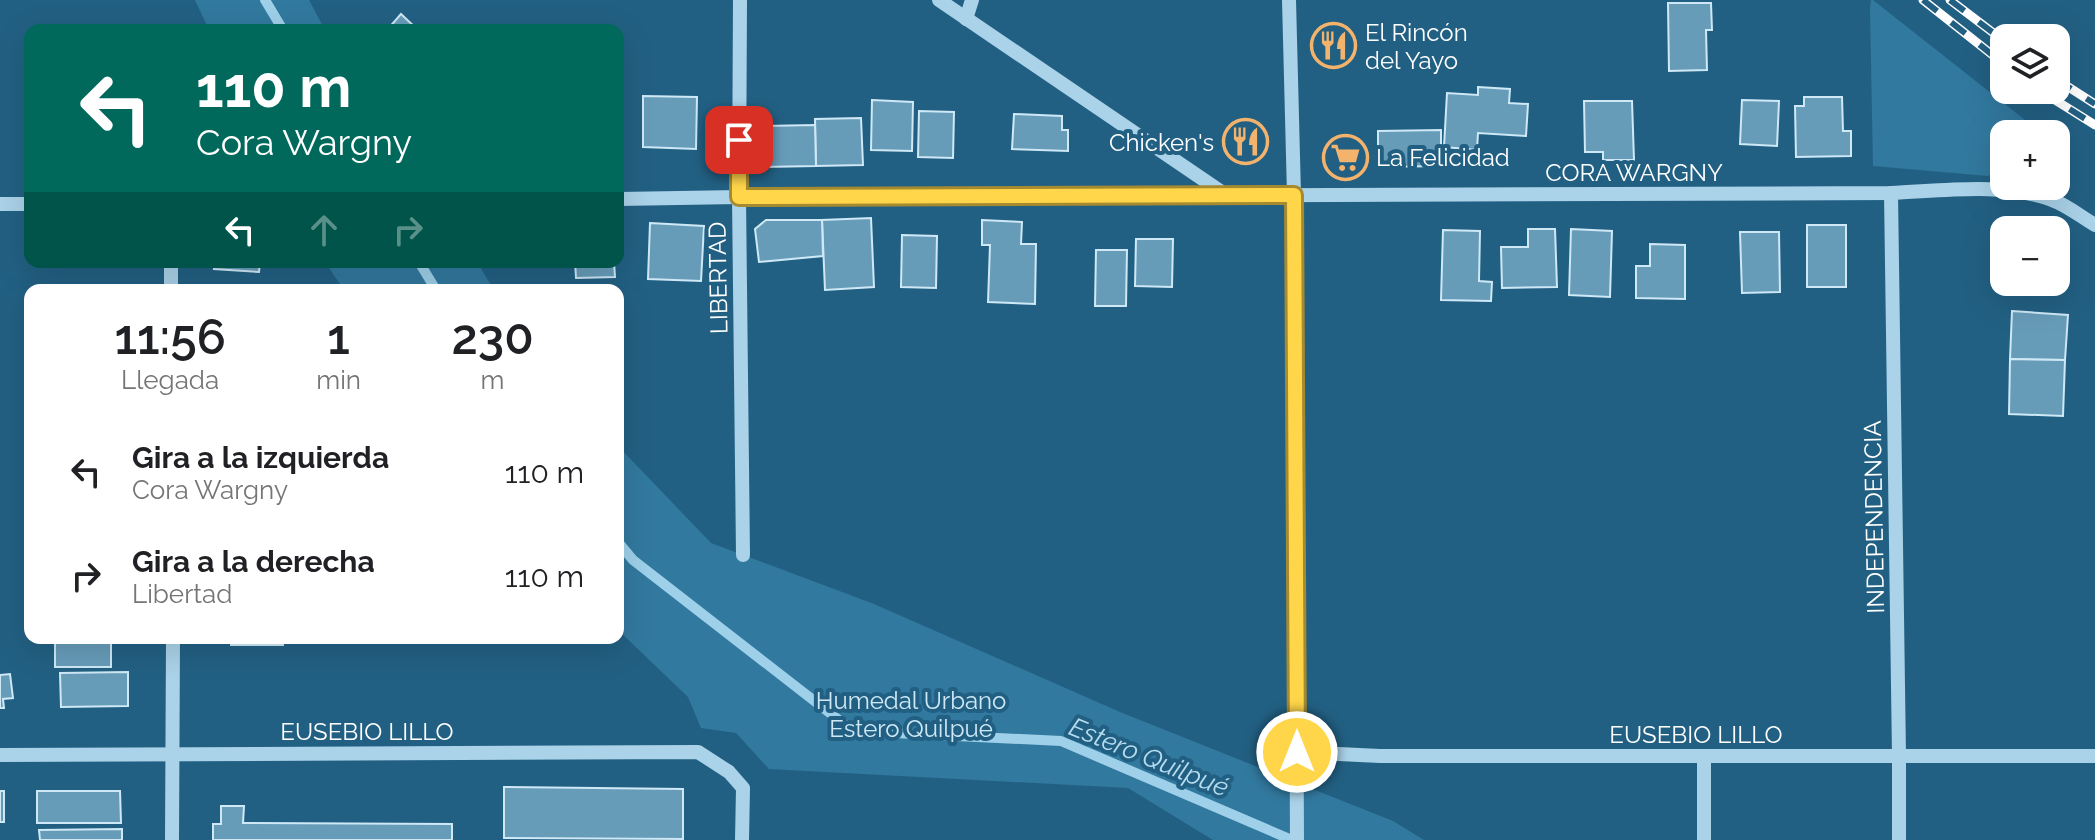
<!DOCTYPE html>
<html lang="es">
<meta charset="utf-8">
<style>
body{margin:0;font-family:Raleway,sans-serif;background:#f6f6f6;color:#202124;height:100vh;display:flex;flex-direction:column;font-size:30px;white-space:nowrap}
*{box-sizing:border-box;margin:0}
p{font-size:26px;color:#757577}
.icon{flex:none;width:44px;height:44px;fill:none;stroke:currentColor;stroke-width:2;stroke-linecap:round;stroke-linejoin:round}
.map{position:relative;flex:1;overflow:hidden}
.side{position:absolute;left:24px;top:284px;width:600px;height:360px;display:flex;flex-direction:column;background:#fff;border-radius:16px;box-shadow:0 8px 32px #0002}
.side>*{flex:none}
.banner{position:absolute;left:24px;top:24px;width:600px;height:244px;border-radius:16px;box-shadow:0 8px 32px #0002;background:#00695c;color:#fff;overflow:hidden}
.controls{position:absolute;left:1990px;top:24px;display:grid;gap:16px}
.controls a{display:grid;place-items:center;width:80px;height:80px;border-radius:16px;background:#fff;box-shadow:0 8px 32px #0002;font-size:40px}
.pin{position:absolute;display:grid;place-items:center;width:68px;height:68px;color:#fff;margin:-34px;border-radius:16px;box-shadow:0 4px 12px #0006}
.me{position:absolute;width:88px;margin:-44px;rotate:0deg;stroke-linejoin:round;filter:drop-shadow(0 0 6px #0008)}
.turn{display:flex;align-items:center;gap:28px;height:168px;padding:0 40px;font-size:36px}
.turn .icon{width:104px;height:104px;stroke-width:2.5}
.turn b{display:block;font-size:56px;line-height:68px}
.lanes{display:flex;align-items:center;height:76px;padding:0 40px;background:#0003;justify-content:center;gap:40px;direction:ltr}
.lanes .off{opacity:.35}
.eta{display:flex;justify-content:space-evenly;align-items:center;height:136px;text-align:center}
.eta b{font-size:48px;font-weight:600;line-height:56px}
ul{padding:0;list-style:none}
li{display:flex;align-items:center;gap:24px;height:104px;padding:0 40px}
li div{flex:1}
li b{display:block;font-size:30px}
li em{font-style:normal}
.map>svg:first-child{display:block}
.green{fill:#32799f}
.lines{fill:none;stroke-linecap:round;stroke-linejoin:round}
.stream{stroke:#9ed0e9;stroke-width:10}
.building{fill:#679cb9;stroke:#cee8f6;stroke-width:2}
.minor{stroke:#aad2e8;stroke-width:14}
.rail-casing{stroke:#fff;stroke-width:9}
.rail{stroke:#226083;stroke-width:6;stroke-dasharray:18;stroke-linecap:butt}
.route-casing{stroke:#a68a30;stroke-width:20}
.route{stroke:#ffd54a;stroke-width:14}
.labels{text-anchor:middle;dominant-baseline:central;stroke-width:8;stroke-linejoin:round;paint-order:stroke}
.poi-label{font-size:24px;fill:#fff;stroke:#226083;text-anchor:start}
.street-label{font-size:24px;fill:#fff;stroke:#226083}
.park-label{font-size:24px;fill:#cee8f6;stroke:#226083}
.water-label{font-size:26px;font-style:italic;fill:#b6dcf0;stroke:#226083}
</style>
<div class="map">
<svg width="2095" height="840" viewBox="0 0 2095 840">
<rect width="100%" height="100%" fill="#226083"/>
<!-- green -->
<g class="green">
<path d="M195,0H309L325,30H209Z"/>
<path d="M1871,0H1873L2043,134H2004V164L1988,176L1873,166L1870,9Z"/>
<path d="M325,262H477L494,290H344Z"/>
<path d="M618,446L711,543L874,604L1120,712L1393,821L1424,840H1213L1128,788L769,769L736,733L701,728L688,697L618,630Z"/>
</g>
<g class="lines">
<!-- stream -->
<g class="stream">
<path d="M265,0L283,30"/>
<path d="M419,262L436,290"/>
<path d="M618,542L633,560L853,731L1061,741L1292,840"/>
</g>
</g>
<!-- building -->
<g class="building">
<path d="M1668,3H1711L1712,30H1706L1707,70L1669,71Z"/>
<path d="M401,14L418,30H387Z"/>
<path d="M1478,87L1510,89L1509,103L1528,104L1526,136L1478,133L1477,150L1444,147L1447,93L1478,95Z"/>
<path d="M643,96L697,97L696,149L643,147Z"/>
<path d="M1804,97H1842L1843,131H1851V156L1796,157L1795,106H1804Z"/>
<path d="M872,100L913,102L912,151L871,150Z"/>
<path d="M1742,100L1779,101L1777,146L1740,144Z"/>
<path d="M1584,101H1632L1634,160H1603V152H1585Z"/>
<path d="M919,111L954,112L953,158L918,157Z"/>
<path d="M1014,114L1062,116V130H1068V151L1012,149Z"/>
<path d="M861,118L863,165L816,166L815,119Z"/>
<path d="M815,125L816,166L761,167L759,126Z"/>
<path d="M1441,130V166L1378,167V131Z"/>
<path d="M871,218L874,287L825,290L822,220Z"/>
<path d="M766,220H822L823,256L759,262L755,229Z"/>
<path d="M982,220L1022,222L1021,244H1036L1035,304L988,302L990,245H982Z"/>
<path d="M650,223L704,226L701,281L648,279Z"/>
<rect x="1807" y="225" width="39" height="62"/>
<path d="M1528,229H1555L1557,287L1502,288L1501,247H1528Z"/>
<path d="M1571,229L1612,231L1610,297L1569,295Z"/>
<path d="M1443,230L1480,231L1479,281L1492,282L1491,301L1441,300Z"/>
<path d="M1740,232H1779L1780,292L1742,293Z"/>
<path d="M902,235L937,236L936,288L901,287Z"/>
<path d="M1136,239H1173L1172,287L1135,286Z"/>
<path d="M1650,244L1685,245V299L1636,298V266H1650Z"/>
<path d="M1096,250H1127L1126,306H1095Z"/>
<path d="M215,262H260L259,272L214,269Z"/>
<path d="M575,262H614L615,277L576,278Z"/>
<path d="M2012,311L2068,315L2065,360L2010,359Z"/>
<path d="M2010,359L2065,360L2063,416L2009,414Z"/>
<rect x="55" y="638" width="56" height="29"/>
<path d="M231,638H284L283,645H231Z"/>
<path d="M128,672V706L61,707L60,673Z"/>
<path d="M10,674L13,698L3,699L4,708H0V675Z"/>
<path d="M504,787L683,789V839L504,838Z"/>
<rect x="0" y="791" width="4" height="31"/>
<path d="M37,791H120L121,823H37Z"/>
<path d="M221,806H244L243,823L452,824V840H213V824H221Z"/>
<path d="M122,829V840H40L39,830Z"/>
</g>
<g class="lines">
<!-- minor -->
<g class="minor">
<path d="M740,0L739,197L743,555"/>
<path d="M939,0L1226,195"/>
<path d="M1289,0L1294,195L1297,840"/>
<path d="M966,19L972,0"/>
<path d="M1891,193L1899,756V840"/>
<path d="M618,199L739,197L1891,193C1941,191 2005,182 2052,200C2067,205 2081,217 2095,225"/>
<path d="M0,204H30"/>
<path d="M171,262V290"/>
<path d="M1297,752L1380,756H2095"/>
<path d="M0,755L698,752L729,772L743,788L742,840"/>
<path d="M172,840L173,638"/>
<path d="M1704,840V756"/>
</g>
<defs>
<g id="rail">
<path d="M1923,0L2004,64"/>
<path d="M1950,0L2004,41"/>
<path d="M2056,79L2095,104"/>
<path d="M2039,90L2095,125"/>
</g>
</defs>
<!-- rail casing -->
<use href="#rail" class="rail-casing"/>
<!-- rail -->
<use href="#rail" class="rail"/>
</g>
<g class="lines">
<defs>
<path id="route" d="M739,140V197L1294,195L1297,752"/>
</defs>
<!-- route casing -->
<use href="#route" class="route-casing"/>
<!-- route -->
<use href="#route" class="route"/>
</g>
<!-- icons -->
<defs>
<symbol id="restaurant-ring" viewBox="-11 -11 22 22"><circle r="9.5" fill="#226083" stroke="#f4b36d" stroke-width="1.5"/><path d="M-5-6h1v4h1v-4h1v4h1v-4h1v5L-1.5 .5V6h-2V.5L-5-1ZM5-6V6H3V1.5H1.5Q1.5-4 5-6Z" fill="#f4b36d"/></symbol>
<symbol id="supermarket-ring" viewBox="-11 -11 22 22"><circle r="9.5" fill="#226083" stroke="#f4b36d" stroke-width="1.5"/><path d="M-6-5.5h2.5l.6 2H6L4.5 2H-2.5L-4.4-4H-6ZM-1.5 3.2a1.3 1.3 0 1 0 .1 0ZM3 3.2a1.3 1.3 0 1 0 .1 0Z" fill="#f4b36d"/></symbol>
</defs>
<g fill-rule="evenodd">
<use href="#restaurant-ring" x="1308" y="20" width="51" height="51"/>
<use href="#restaurant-ring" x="1220" y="116" width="51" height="51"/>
<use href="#supermarket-ring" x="1320" y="132" width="51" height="51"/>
</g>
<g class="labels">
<!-- poi labels -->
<g class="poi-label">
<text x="1365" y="32">El Rincón<tspan x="1365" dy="28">del Yayo</tspan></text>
<text x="1214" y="142" text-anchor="end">Chicken's</text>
<text x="1376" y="157">La Felicidad</text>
</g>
<!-- street labels -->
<g class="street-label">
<text x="1634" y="172">CORA WARGNY</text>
<text transform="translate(718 278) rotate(-91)">LIBERTAD</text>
<text transform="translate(1874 517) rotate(-91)">INDEPENDENCIA</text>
<text x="367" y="731">EUSEBIO LILLO</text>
<text x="1696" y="734">EUSEBIO LILLO</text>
</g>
<!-- park labels -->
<g class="park-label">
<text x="911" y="700">Humedal Urbano<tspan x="911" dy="28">Estero Quilpué</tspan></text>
</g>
<!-- water labels -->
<g class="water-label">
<text transform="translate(1149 757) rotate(22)">Estero Quilpué</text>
</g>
</g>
</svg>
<div class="controls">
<a><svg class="icon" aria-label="layers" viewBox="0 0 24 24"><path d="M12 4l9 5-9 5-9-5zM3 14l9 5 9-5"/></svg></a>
<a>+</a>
<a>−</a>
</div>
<div class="pin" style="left:739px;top:140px;background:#d93025"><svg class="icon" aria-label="arrive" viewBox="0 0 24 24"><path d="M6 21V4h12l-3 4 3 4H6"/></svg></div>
<svg class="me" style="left:1297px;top:752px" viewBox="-20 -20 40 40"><circle r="17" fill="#ffd54a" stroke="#fff" stroke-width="3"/><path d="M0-11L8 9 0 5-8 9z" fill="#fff"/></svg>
<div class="banner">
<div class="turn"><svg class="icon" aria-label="left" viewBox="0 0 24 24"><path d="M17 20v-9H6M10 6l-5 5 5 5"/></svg><div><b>110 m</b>Cora Wargny</div></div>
<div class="lanes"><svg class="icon" aria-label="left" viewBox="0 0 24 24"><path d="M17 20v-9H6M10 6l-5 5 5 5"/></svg><svg class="icon off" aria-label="ahead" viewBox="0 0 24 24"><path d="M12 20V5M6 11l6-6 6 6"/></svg><svg class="icon off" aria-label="right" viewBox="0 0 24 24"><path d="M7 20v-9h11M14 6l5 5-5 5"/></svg></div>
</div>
<section class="side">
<div class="eta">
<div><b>11:56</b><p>Llegada</p></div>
<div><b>1</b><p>min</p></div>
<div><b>230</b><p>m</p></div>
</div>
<ul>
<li><svg class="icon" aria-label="left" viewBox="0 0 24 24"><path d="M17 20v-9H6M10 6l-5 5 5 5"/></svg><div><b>Gira a la izquierda</b><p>Cora Wargny</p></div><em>110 m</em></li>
<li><svg class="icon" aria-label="right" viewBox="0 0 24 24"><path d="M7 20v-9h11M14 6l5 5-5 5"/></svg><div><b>Gira a la derecha</b><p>Libertad</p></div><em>110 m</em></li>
</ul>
</section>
</div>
